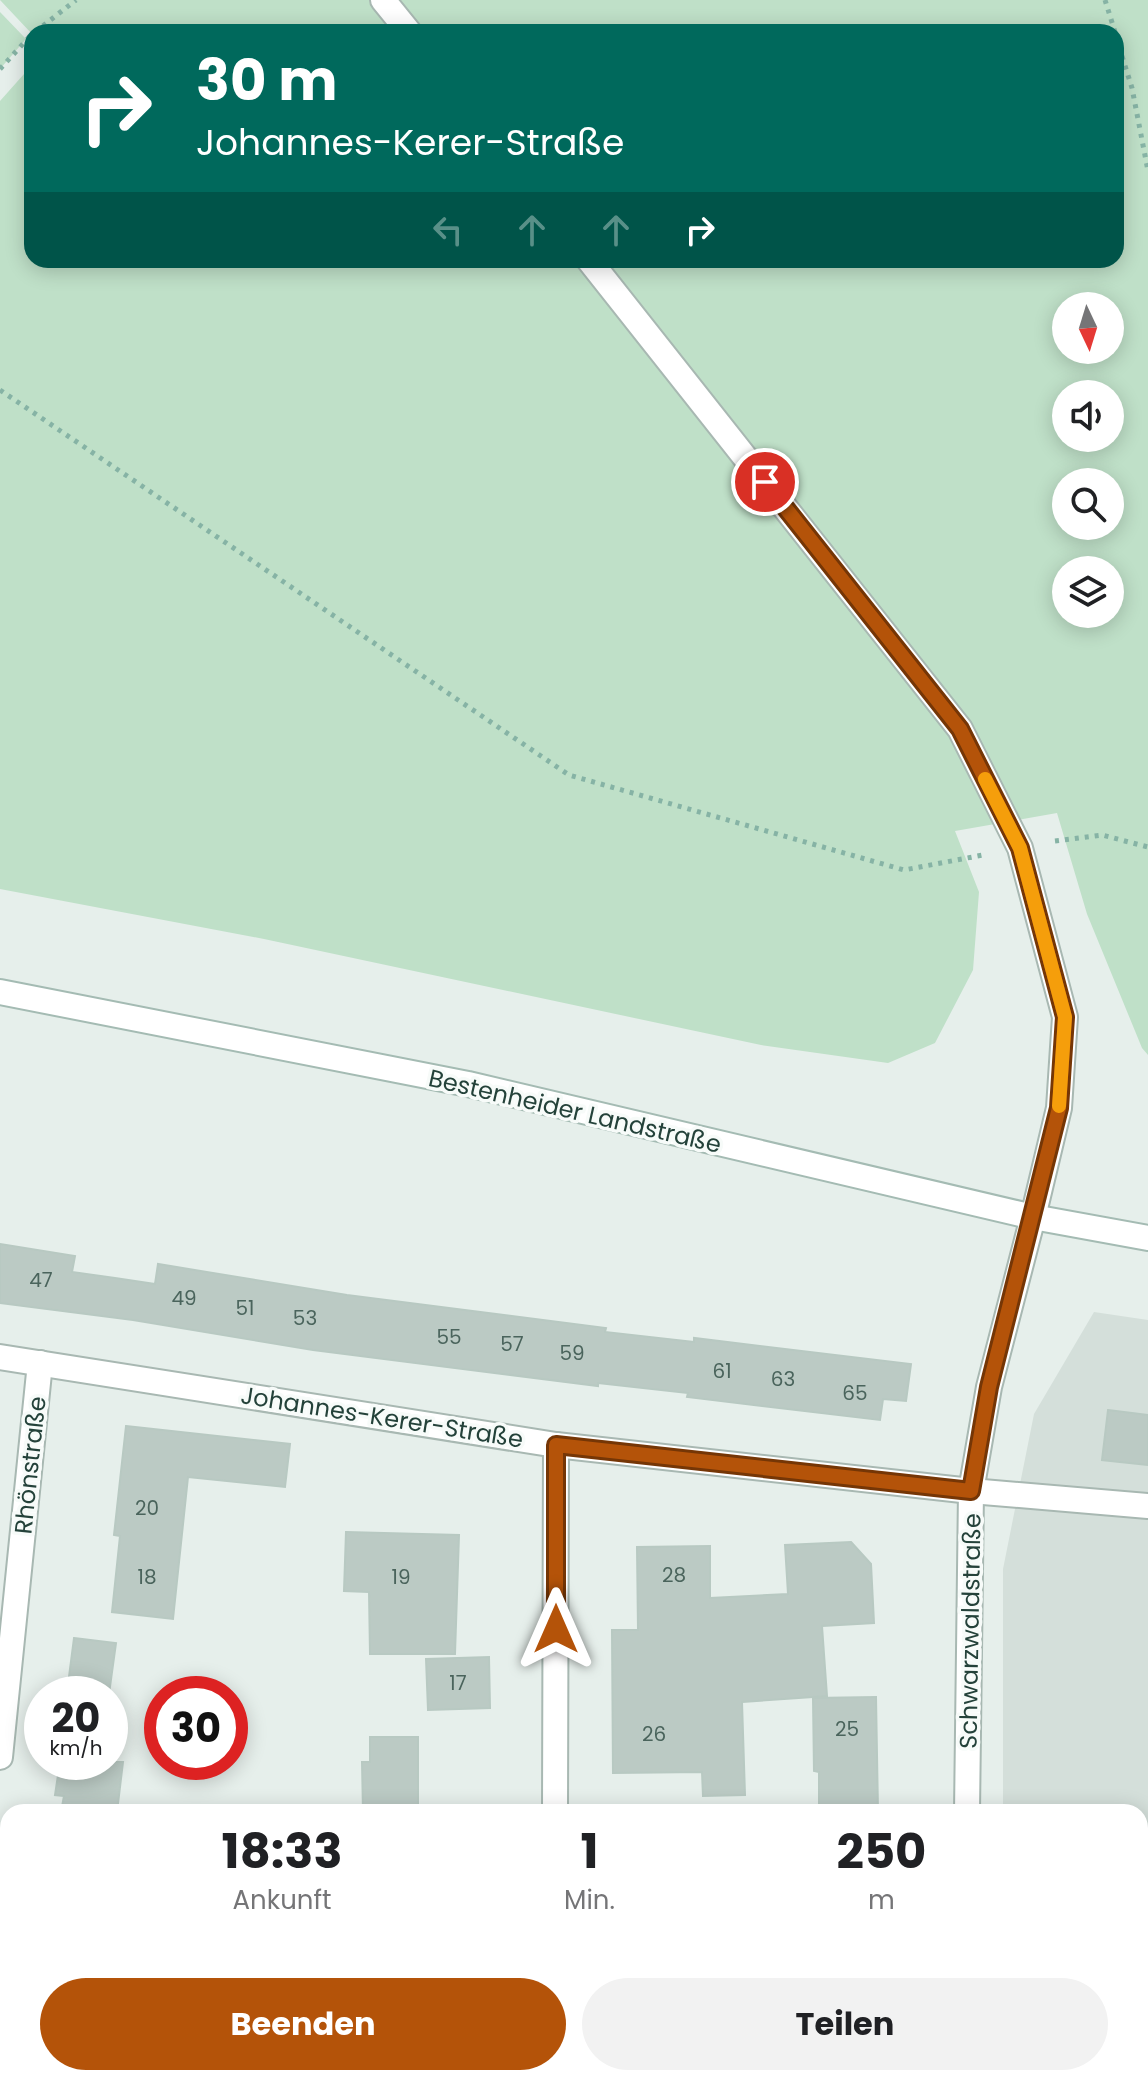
<!DOCTYPE html>
<html lang="de">
<meta charset="utf-8">
<style>
body{margin:0;font-family:Poppins,sans-serif;background:#f2f2f2;color:#202124;height:100vh;display:flex;flex-direction:column;font-size:30px;white-space:nowrap}
*{box-sizing:border-box;margin:0}
p{font-size:26px;color:#757577}
.icon{flex:none;width:44px;height:44px;fill:none;stroke:currentColor;stroke-width:2;stroke-linecap:round;stroke-linejoin:round}
.map{position:relative;flex:1;overflow:hidden}
.details{position:absolute;left:0px;top:1804px;width:1148px;height:282px;display:flex;flex-direction:column;background:#fff;border-radius:24px 24px 0 0;box-shadow:0 4px 20px #0003}
.details>*{flex:none}
.banner{position:absolute;left:24px;top:24px;width:1100px;height:244px;border-radius:24px;box-shadow:0 4px 20px #0003;background:#00695c;color:#fff;overflow:hidden}
.needle{width:52px;rotate:176deg}
.tools{position:absolute;left:1052px;top:292px;display:grid;gap:16px}
.tools a{display:grid;place-items:center;width:72px;height:72px;border-radius:50%;background:#fff;box-shadow:0 4px 20px #0003;font-size:40px}
.speed{position:absolute;left:24px;top:1676px;display:flex;gap:16px;font-size:40px;font-weight:700;text-align:center}
.speed>*{display:grid;place-content:center;width:104px;height:104px;border-radius:50%;background:#fff;box-shadow:0 4px 20px #0003;line-height:1}
.speed small{font-size:20px;font-weight:400}
.speed .limit{border:12px solid #d22;background:#fff;color:#111}
.pin{position:absolute;display:grid;place-items:center;width:68px;height:68px;color:#fff;margin:-34px;border:4px solid #fff;border-radius:50%;box-shadow:0 2px 8px #0007}
.me{position:absolute;width:88px;margin:-44px;rotate:0deg;stroke-linejoin:round;filter:drop-shadow(0 0 6px #0008)}
.turn{display:flex;align-items:center;gap:28px;height:168px;padding:0 40px;font-size:36px}
.turn .icon{width:104px;height:104px;stroke-width:2.5}
.turn b{display:block;font-size:56px;line-height:68px}
.lanes{display:flex;align-items:center;height:76px;padding:0 40px;background:#0003;justify-content:center;gap:40px;direction:ltr}
.lanes .off{opacity:.35}
.eta{display:flex;justify-content:space-evenly;align-items:center;height:136px;text-align:center}
.eta b{font-size:48px;font-weight:700;line-height:56px}
.button{display:flex;gap:16px;margin-top:auto;padding:16px 40px}
.button a{flex:1;height:92px;border-radius:48px;background:#b45309;color:#fff;font-size:32px;font-weight:700;line-height:92px;text-align:center}
.button a+a{background:#f2f2f2;color:#202124}
.map>svg:first-child{display:block}
.built{fill:#d4dfda}
.green{fill:#bfe0c8;fill-rule:evenodd}
.building{fill:#bbcac4;stroke:#b8c9c2;stroke-width:2}
.lines{fill:none;stroke-linecap:round;stroke-linejoin:round}
.minor-casing{stroke:#a8b8b2;stroke-width:28}
.tertiary-casing{stroke:#a8b8b2;stroke-width:28}
.secondary-casing{stroke:#a4bbb3;stroke-width:28}
.path{stroke:#86b3a5;stroke-width:5;stroke-dasharray:4 6;stroke-linecap:butt}
.minor{stroke:#fff;stroke-width:24}
.tertiary{stroke:#fff;stroke-width:24}
.secondary{stroke:#fff;stroke-width:24}
.route-casing{stroke:#753606;stroke-width:20}
.route{stroke:#b45309;stroke-width:14}
.slow{stroke:#f59e0b;stroke-width:14}
.labels{text-anchor:middle;dominant-baseline:central;stroke-width:7;stroke-linejoin:round;paint-order:stroke}
.number-label{font-size:20px;fill:#4a645c}
.street-label{font-size:24px;fill:#24423a;stroke:#f7fbf9}
</style>
<div class="map">
<svg width="1148" height="2085" viewBox="0 0 1148 2085">
<rect width="100%" height="100%" fill="#e6efeb"/>
<!-- built -->
<path class="built" d="M1094,1312L1148,1320V2085H1002V2078H1140V1812H1003V1569L1034,1414Z"/>
<!-- green -->
<g class="green">
<path d="M1148,0V1055L1142,1048L1087,914L1057,813L955,831L979,892L973,970L935,1043L888,1063L761,1045L264,939L0,889V101L32,65V260H1116V32L32,34L0,0ZM1066,306H1110V350H1066ZM1066,394H1110V438H1066ZM1066,482H1110V526H1066ZM1066,570H1110V614H1066Z"/>
<path d="M0,12L26,39L0,69Z"/>
</g>
<!-- building -->
<g class="building">
<path d="M0,1244L75,1256L72,1272L115,1278L155,1284L158,1264L347,1295L606,1328L605,1332L694,1342V1338L911,1364L906,1401L883,1399L880,1420L687,1397L688,1393L598,1383V1386L313,1350L133,1320L0,1303Z"/>
<path d="M1108,1410L1148,1415V1465L1102,1460Z"/>
<path d="M126,1426L290,1444L285,1487L188,1477L173,1619L112,1612L120,1536L114,1535Z"/>
<path d="M346,1532L459,1535L455,1654H370L369,1592L344,1591Z"/>
<path d="M851,1542L871,1564L874,1623L822,1626L827,1696L742,1702L745,1795L703,1796L702,1772L613,1773L612,1630H638L637,1547L710,1546V1598L788,1594L785,1545Z"/>
<path d="M74,1638L116,1643L109,1694L67,1692Z"/>
<path d="M489,1657L490,1708L428,1710L426,1659Z"/>
<path d="M876,1697L878,1812H819V1772L814,1771L813,1698Z"/>
<path d="M370,1737H418V1812H363L362,1762H370Z"/>
<path d="M60,1762H123L117,1812H61L64,1796L55,1795Z"/>
</g>
<g class="lines">
<defs>
<g id="minor">
<path d="M0,1357L556,1445L971,1491L1148,1506"/>
<path d="M0,1757L40,1363"/>
<path d="M555,1812L556,1445"/>
<path d="M967,1812L971,1491L989,1387L1033,1217"/>
<path d="M555,2085V2078"/>
<path d="M964,2085V2078"/>
</g>
<g id="tertiary">
<path d="M383,0L409,32"/>
<path d="M589,260L960,729L1020,848L1065,1017L1059,1108L1033,1217"/>
</g>
<path id="secondary" d="M0,992L468,1084L1033,1217L1148,1238"/>
</defs>
<!-- minor casing -->
<use href="#minor" class="minor-casing"/>
<!-- tertiary casing -->
<use href="#tertiary" class="tertiary-casing"/>
<!-- secondary casing -->
<use href="#secondary" class="secondary-casing"/>
<!-- path -->
<g class="path">
<path d="M1105,0L1115,32"/>
<path d="M35,32L76,0"/>
<path d="M1116,37L1132,88L1148,171"/>
<path d="M0,69L32,34"/>
<path d="M0,390L569,775L904,870L983,855"/>
<path d="M1055,841L1102,835L1148,847"/>
</g>
<!-- minor -->
<use href="#minor" class="minor"/>
<!-- tertiary -->
<use href="#tertiary" class="tertiary"/>
<!-- secondary -->
<use href="#secondary" class="secondary"/>
</g>
<g class="lines">
<defs>
<path id="route" d="M556,1629V1445L971,1491L989,1387L1059,1108L1065,1017L1020,848L960,729L765,482"/>
</defs>
<!-- route casing -->
<use href="#route" class="route-casing"/>
<!-- route -->
<use href="#route" class="route"/>
<!-- slow -->
<path class="slow" d="M985,779L1020,848L1065,1017L1059,1106"/>
</g>
<g class="labels">
<!-- number labels -->
<g class="number-label">
<text x="41" y="1280">47</text>
<text x="184" y="1298">49</text>
<text x="245" y="1308">51</text>
<text x="305" y="1318">53</text>
<text x="449" y="1337">55</text>
<text x="512" y="1344">57</text>
<text x="572" y="1353">59</text>
<text x="722" y="1371">61</text>
<text x="783" y="1379">63</text>
<text x="855" y="1393">65</text>
<text x="147" y="1508">20</text>
<text x="674" y="1575">28</text>
<text x="147" y="1577">18</text>
<text x="401" y="1577">19</text>
<text x="458" y="1683">17</text>
<text x="847" y="1729">25</text>
<text x="654" y="1734">26</text>
</g>
<!-- street labels -->
<g class="street-label">
<text transform="translate(575 1111) rotate(13)">Bestenheider Landstraße</text>
<text transform="translate(382 1417) rotate(9)">Johannes-Kerer-Straße</text>
<text transform="translate(30 1465) rotate(-84)">Rhönstraße</text>
<text transform="translate(970 1631) rotate(-89)">Schwarzwaldstraße</text>
</g>
</g>
</svg>
<div class="tools">
<a><svg class="needle" viewBox="-14 -14 28 28"><path d="M0-13l5 13h-10z" fill="#e53935"/><path d="M0 13l5-13h-10z" fill="#757577"/></svg></a>
<a><svg class="icon" aria-label="sound" viewBox="0 0 24 24"><path d="M4 9h4l5-4v14l-5-4H4zM17 9q2 3 0 6"/></svg></a>
<a><svg class="icon" aria-label="search" viewBox="0 0 24 24"><circle cx="10" cy="10" r="6"/><path d="M15 15l6 6"/></svg></a>
<a><svg class="icon" aria-label="layers" viewBox="0 0 24 24"><path d="M12 4l9 5-9 5-9-5zM3 14l9 5 9-5"/></svg></a>
</div>
<div class="speed"><div>20<small>km/h</small></div><div class="limit">30</div></div>
<div class="pin" style="left:765px;top:482px;background:#d93025"><svg class="icon" aria-label="arrive" viewBox="0 0 24 24"><path d="M6 21V4h12l-3 4 3 4H6"/></svg></div>
<svg class="me" style="left:556px;top:1629px" viewBox="-20 -20 40 40"><path d="M0-17L14 15 0 8-14 15z" fill="#b45309" stroke="#fff" stroke-width="4"/></svg>
<div class="banner">
<div class="turn"><svg class="icon" aria-label="right" viewBox="0 0 24 24"><path d="M7 20v-9h11M14 6l5 5-5 5"/></svg><div><b>30 m</b>Johannes-Kerer-Straße</div></div>
<div class="lanes"><svg class="icon off" aria-label="left" viewBox="0 0 24 24"><path d="M17 20v-9H6M10 6l-5 5 5 5"/></svg><svg class="icon off" aria-label="ahead" viewBox="0 0 24 24"><path d="M12 20V5M6 11l6-6 6 6"/></svg><svg class="icon off" aria-label="ahead" viewBox="0 0 24 24"><path d="M12 20V5M6 11l6-6 6 6"/></svg><svg class="icon" aria-label="right" viewBox="0 0 24 24"><path d="M7 20v-9h11M14 6l5 5-5 5"/></svg></div>
</div>
<section class="details">
<div class="eta">
<div><b>18:33</b><p>Ankunft</p></div>
<div><b>1</b><p>Min.</p></div>
<div><b>250</b><p>m</p></div>
</div>
<div class="button"><a>Beenden</a><a>Teilen</a></div>
</section>
</div>
